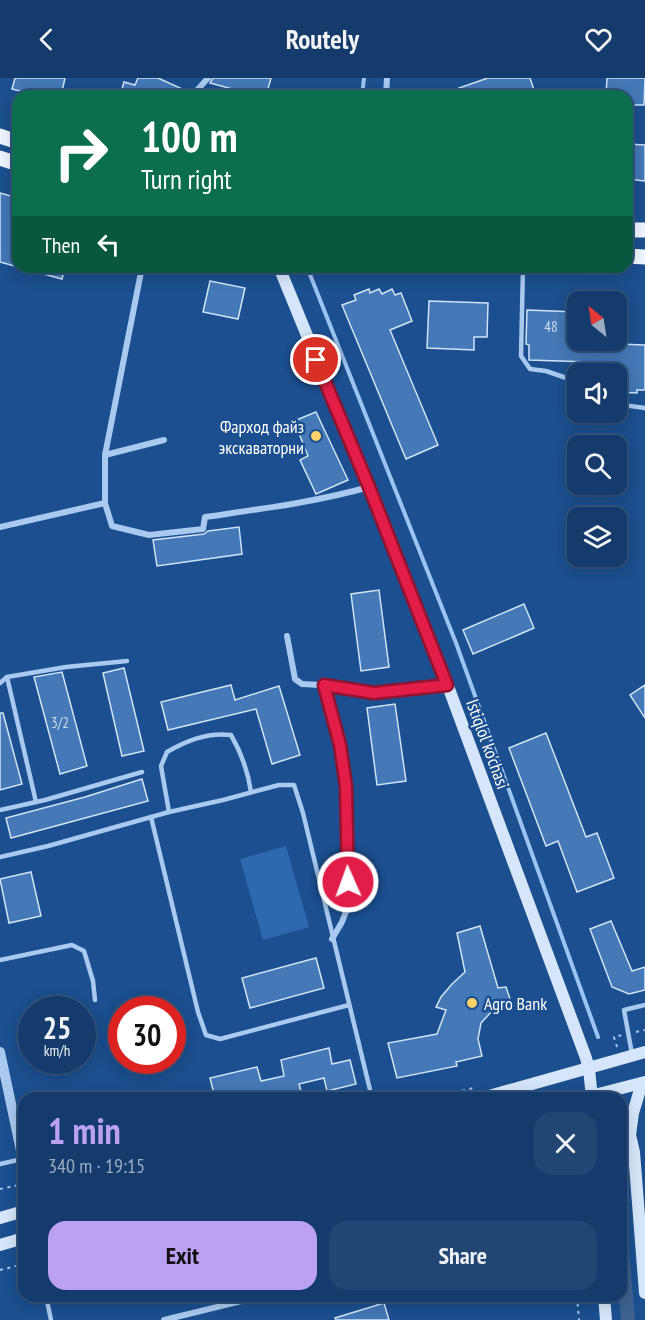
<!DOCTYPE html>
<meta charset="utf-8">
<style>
body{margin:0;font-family:"PT Sans Narrow",sans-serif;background:#214673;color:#f1f3f6;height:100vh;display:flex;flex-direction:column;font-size:22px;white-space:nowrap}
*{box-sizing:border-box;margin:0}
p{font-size:20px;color:#9dadc1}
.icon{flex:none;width:33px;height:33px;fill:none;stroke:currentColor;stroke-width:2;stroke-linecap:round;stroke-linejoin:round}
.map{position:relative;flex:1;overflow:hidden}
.details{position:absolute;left:18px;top:1014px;width:609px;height:210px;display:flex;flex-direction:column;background:#143b6b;border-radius:18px;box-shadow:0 3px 15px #0003,0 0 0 2px #33557e}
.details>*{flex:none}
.banner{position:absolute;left:12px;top:12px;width:621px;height:183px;border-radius:18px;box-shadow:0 3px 15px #0003,0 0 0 2px #33557e;background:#0b6e4f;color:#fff;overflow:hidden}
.needle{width:39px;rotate:330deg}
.controls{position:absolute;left:567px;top:213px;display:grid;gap:12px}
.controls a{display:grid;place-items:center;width:60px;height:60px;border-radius:12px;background:#143b6b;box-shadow:0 3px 15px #0003,0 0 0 2px #33557e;font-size:30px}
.speed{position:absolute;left:18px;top:918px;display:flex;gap:12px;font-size:30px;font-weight:700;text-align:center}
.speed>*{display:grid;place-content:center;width:78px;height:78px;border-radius:50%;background:#143b6b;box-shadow:0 3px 15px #0003,0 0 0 2px #33557e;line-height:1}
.speed small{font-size:15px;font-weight:400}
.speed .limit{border:9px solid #d22;background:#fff;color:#111}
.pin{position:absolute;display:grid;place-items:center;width:51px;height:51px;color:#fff;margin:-26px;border:3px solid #fff;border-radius:50%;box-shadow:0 2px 6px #0007}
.me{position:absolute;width:66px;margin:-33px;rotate:358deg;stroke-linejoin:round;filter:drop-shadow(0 0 4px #0008)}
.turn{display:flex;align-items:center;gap:21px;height:126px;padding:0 30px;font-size:27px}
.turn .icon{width:78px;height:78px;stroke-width:2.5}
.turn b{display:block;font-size:42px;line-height:51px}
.then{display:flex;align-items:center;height:57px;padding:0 30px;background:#0003;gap:12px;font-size:22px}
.round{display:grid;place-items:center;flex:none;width:63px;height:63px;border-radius:18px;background:#214673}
.head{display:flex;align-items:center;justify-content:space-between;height:102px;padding:0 30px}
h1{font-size:36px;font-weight:800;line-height:45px;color:#bca0f2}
.button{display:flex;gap:12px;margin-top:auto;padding:12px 30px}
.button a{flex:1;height:69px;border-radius:18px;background:#bca0f2;color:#111;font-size:24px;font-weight:800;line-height:69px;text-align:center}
.button a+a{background:#214673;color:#f1f3f6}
header{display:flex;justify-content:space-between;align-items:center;height:78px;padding:0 30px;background:#143b6b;font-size:27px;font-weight:800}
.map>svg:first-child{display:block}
.pitch{fill:#2e69ad}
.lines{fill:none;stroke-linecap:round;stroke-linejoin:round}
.stream{stroke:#9cc4f0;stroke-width:4}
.canal{stroke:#3c6290;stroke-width:14}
.building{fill:#4478b7;stroke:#cfe3fa;stroke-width:1.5}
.path{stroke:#a9c9ee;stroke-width:2;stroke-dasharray:3 4.5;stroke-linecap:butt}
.service{stroke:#a9c9ee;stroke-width:4.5}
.minor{stroke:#a9c9ee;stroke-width:6}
.tertiary{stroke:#a9c9ee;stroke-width:10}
.secondary{stroke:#d6e6fa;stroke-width:12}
.primary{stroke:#f0f6ff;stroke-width:15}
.route-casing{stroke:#92132f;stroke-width:15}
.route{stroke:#e11d48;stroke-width:10}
.poi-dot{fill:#ffd166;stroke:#1b4f8f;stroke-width:2}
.labels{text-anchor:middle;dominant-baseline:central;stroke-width:5;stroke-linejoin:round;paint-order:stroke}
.number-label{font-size:15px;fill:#d0dded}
.poi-label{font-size:18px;fill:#fff;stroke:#1b4f8f;text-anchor:end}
.street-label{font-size:18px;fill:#fff;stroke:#1b4f8f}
</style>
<header><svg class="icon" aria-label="back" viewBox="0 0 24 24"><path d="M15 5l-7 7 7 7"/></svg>Routely<svg class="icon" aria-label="heart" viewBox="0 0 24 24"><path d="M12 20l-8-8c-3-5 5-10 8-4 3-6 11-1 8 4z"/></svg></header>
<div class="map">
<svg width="645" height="1242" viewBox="0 0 645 1242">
<rect width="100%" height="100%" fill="#1b4f8f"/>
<!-- pitch -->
<path class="pitch" d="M286,768L309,849L263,862L240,781Z"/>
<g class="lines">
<!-- stream -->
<g class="stream">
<path d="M362,18L364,0"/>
<path d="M307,189L456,565L598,959"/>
</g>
<!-- canal -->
<path class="canal" d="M621,1162L628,1242"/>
</g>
<!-- building -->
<g class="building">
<path d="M15,0H65L61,18H39L12,11Z"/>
<path d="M138,0H158L189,14L187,18H120L124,4L135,7Z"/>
<path d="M213,0H271L266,18H259L210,5Z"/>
<path d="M488,0H530L536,18H462L459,10Z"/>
<path d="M607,0H645L644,27H627V18H606Z"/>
<path d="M627,66L645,67V103L627,101Z"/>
<path d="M0,115L18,120V189L0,184Z"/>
<path d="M30,189H65L62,201L29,192Z"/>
<path d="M210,203L245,210L238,241L203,234Z"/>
<path d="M369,211L370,215L379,211L382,216L392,211L395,217L401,215L412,243L390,252L438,367L406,381L342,227L356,222L354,217Z"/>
<path d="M429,223L488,225L487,259H474V272L427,270Z"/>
<path d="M527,232L578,234V262H591V265L645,267V312H637V315L616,314V296H589L590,284L529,282V267L526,266Z"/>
<path d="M316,334L348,402L316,416L300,382L308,378L294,343Z"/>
<path d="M239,449L242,476L157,488L153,462L204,456L208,453Z"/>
<path d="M379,512L389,589L361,593L351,516Z"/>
<path d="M524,526L534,550L473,576L463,552Z"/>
<path d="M124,590L144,673L122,678L103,595Z"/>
<path d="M62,594L87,688L60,696L34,599Z"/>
<path d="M231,607L235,622L279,608L300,677L272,686L256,631L168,652L161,624Z"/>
<path d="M645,607V640L630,617Z"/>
<path d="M395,626L406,703L377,707L367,630Z"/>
<path d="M0,635H3L22,706L0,712Z"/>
<path d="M546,655L586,759L597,755L614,800L577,814L558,763L546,768L509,670Z"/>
<path d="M142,701L148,723L11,760L6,740L85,719Z"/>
<path d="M31,794L41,838L9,845L0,801Z"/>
<path d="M611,843L632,893L645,889V912L629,916L612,909L590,851Z"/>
<path d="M480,848L498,910L506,909L511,924L492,933L481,945L478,961L482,978L456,984L457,988L397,1000L388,965L437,956L446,932L436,929L441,919L452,906L465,894L457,855Z"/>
<path d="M316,880L324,910L250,930L242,900Z"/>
<path d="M329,970L332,986L350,982L356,1006L327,1013L324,1000L299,1006L303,1020H252L251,1016L235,1020H215L210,1000L257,989L261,1003L284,998L281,982Z"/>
<path d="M384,1225L389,1242H336L335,1240Z"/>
</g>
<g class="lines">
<!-- path -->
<g class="path">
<path d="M636,954L645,952"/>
<path d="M617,969L614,959L622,957"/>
<path d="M433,1020L473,1010"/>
<path d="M0,1111L24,1106"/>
<path d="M0,1192L24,1186"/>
<path d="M577,1218L579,1242"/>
</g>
<!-- service -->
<g class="service">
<path d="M523,189L521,278L530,291L546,293L575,303L578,307"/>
<path d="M616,326L645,330"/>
<path d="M7,599L36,724"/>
<path d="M0,605L7,599L66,589L127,583"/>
<path d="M0,732L45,722L142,694"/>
<path d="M169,734L161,688L167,674C187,662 208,654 231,657C242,676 248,693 251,714"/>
<path d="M151,739L198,934L206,957L220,961L349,927"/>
<path d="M0,779L48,768L169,734L223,722L279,707H294L303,735L372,1020"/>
<path d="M0,882L72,867L84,873L93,903L95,922"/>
<path d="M632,976L624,932L645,927"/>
<path d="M0,1086L22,1081"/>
<path d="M46,1218L51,1242"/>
</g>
<!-- minor -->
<g class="minor">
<path d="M192,18L208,0"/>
<path d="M386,18L387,0"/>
<path d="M105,377L142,189"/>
<path d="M105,425L112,448L149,457L203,451L205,439C260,431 316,424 369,409"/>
<path d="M0,449L105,425V377L164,362"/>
<path d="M287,558L295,601L302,606L338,608L374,615L447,607"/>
<path d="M324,607L340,667L346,708L349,826L342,844L332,861"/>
<path d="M164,1242L262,1218"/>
</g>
<!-- tertiary -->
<path class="tertiary" d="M0,974L24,1087"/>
<!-- secondary -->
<g class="secondary">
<path d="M279,189L369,409L442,592L586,980L589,991L592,1020"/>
<path d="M482,1020L645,974"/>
<path d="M583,1020L645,1004"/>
<path d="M621,1041L630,1057L634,1074L645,1215"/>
<path d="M630,1057L633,1035L642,1005"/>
<path d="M0,1140L24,1133"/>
<path d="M0,1167L24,1160"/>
<path d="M604,1218L606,1242"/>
</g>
<!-- primary -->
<g class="primary">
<path d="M0,58L18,64"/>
<path d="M0,80L18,86"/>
<path d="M627,152H645"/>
<path d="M627,178L645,179"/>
</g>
</g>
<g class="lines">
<defs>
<path id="route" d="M316,282L369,409L447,607L374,615L324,607L340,667L346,708L348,804"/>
</defs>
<!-- route casing -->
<use href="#route" class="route-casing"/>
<!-- route -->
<use href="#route" class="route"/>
</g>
<!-- markers -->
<g class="poi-dot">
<circle cx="316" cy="358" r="6"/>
<circle cx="472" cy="925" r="6"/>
</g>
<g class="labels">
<!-- number labels -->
<g class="number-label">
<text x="551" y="248">48</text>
<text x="60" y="644">3/2</text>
</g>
<!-- poi labels -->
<g class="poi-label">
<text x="304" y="348">Фарход файз<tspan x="304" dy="21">экскаваторни</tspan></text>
<text x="484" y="925" text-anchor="start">Agro Bank</text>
</g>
<!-- street labels -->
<g class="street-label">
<text transform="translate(488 666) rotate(70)">Istiqlol ko'chasi</text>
</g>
</g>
</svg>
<div class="controls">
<a><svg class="needle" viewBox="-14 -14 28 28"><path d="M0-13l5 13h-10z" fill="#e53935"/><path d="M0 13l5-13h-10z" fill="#9dadc1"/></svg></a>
<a><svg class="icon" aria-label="sound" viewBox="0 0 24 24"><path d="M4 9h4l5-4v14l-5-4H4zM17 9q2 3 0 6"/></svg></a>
<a><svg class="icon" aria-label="search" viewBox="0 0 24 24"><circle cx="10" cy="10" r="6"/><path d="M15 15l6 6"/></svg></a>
<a><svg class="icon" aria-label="layers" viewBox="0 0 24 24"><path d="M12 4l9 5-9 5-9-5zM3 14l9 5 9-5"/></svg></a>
</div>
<div class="speed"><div>25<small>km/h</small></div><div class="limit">30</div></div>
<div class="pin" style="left:316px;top:282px;background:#d93025"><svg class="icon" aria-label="arrive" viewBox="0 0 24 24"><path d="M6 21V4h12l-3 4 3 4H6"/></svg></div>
<svg class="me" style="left:348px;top:804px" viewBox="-20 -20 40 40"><circle r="17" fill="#e11d48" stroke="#fff" stroke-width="3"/><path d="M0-11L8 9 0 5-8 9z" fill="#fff"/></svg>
<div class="banner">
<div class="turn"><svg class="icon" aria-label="right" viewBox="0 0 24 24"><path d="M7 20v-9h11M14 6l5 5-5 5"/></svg><div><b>100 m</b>Turn right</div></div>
<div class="then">Then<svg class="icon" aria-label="left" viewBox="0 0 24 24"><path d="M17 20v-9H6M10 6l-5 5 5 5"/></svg></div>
</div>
<section class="details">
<div class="head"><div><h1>1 min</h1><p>340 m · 19:15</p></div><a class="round"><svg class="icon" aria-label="close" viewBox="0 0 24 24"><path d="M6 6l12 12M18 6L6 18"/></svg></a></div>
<div class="button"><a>Exit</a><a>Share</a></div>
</section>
</div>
